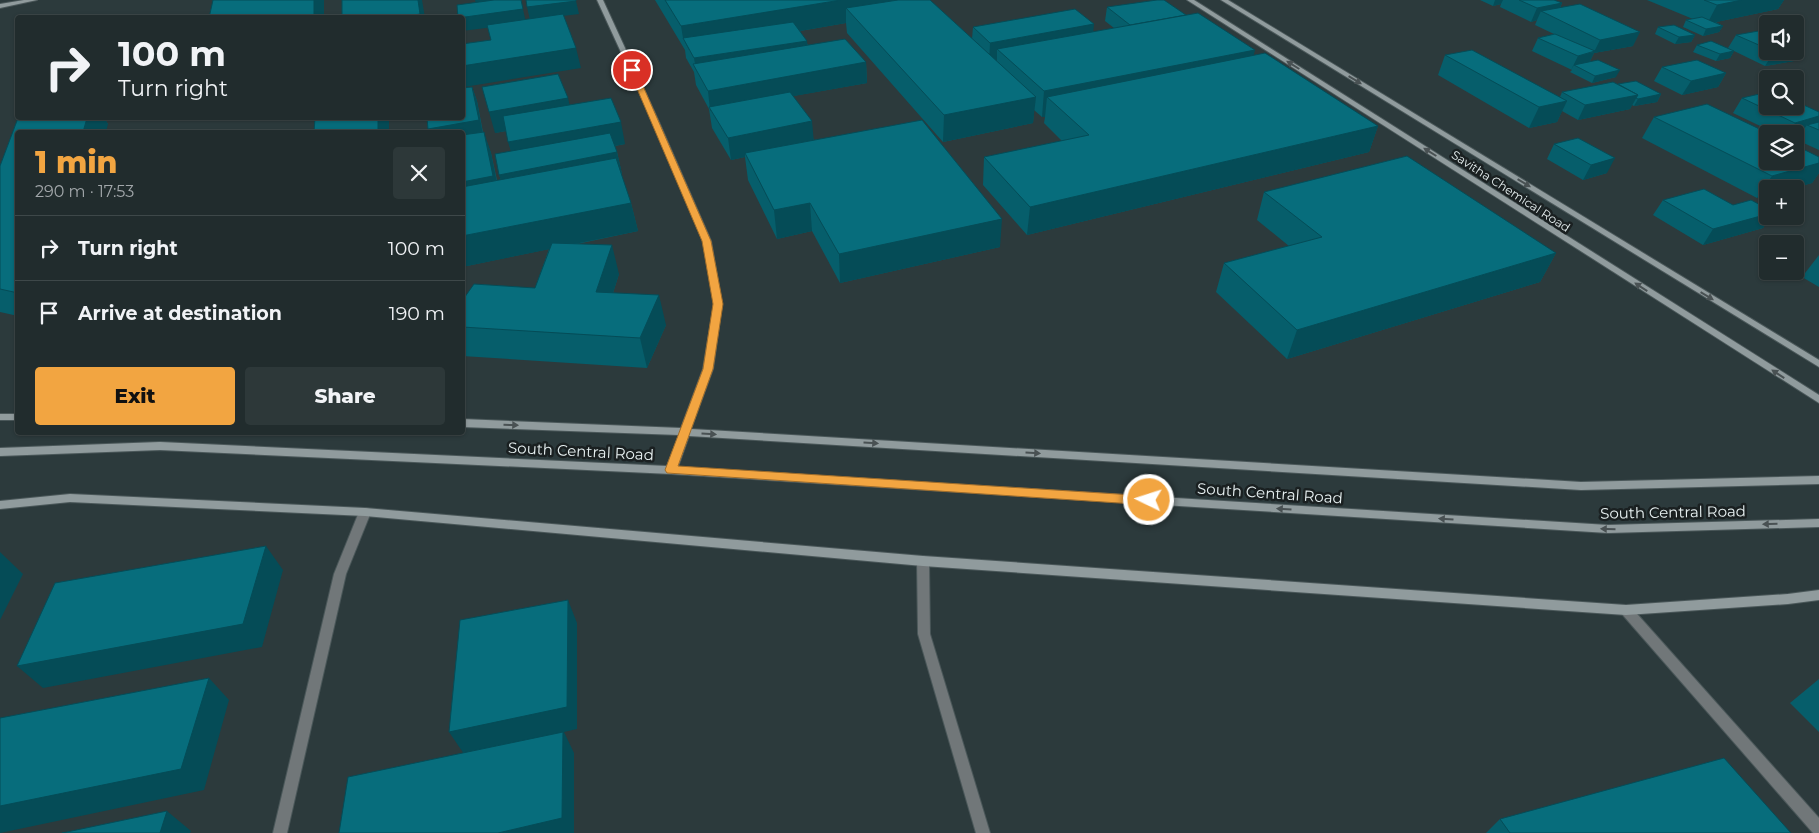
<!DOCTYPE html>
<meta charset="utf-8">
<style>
body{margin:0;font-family:Montserrat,sans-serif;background:#2d3839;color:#f1f3f6;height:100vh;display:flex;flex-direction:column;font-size:19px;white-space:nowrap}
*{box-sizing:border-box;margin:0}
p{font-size:16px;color:#a2a7aa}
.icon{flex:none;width:28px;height:28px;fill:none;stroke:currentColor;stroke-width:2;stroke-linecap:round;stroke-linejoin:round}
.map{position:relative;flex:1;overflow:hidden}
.panel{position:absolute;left:15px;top:130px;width:450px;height:305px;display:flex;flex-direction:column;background:#212c2d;border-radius:5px;box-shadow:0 1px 4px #0004,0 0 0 1px #3e4849}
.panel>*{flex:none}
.hud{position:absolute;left:15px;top:15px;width:450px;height:105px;border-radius:5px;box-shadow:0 1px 4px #0004,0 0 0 1px #3e4849;background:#212c2d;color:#f1f3f6;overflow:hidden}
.tools{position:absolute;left:1759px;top:15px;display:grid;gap:10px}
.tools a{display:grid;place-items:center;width:45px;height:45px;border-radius:5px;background:#212c2d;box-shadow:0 1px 4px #0004,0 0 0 1px #3e4849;font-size:25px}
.pin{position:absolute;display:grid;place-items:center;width:42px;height:42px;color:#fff;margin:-21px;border:2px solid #fff;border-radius:50%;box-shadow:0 1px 5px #0007}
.me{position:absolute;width:55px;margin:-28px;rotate:274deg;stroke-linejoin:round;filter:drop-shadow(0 0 4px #0008)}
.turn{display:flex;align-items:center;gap:18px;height:105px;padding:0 20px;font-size:22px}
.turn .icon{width:65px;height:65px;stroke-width:2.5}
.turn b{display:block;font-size:35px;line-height:42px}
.round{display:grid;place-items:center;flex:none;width:52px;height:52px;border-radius:5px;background:#2d3839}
.head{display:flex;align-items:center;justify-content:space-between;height:85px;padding:0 20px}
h1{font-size:30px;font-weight:800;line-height:38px;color:#f2a541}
.primary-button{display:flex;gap:10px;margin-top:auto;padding:10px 20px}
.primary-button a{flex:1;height:58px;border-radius:5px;background:#f2a541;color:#111;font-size:20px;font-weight:800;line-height:58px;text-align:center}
.primary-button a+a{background:#2d3839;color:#f1f3f6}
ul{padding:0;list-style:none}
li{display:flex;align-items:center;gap:15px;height:65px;padding:0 20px;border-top:1px solid #3e4849}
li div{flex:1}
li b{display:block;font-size:19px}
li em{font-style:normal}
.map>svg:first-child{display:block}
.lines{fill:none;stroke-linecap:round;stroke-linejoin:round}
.street-casing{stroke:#4a5759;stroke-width:2}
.secondary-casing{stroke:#4a5759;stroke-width:2}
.street{fill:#717779;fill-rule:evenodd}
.secondary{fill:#909b9d;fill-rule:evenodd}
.wall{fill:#065e6b}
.shaded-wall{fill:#054c57}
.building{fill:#076d7c;stroke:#054c57}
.oneway{fill:#495153}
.route{fill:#f2a541;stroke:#9d6b2a}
.labels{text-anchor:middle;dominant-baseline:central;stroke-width:5;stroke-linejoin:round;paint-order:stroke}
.far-street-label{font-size:12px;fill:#e8f1f2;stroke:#1a2021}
.street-label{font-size:15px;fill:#e8f1f2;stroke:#1a2021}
</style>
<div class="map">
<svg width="1819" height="833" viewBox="0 0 1819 833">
<rect width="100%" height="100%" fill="#2c3a3c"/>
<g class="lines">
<defs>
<g id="street">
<path d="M365,508L369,509L371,512L346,574L287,833H273L334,574L359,512L361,509Z"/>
<path d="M923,556L927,558L929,561L930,634L990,833H976L918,634L917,561L919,558Z"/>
<path d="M1626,605L1630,606L1819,818V833H1813L1622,614L1620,610L1622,606Z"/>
</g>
<g id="secondary">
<path d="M24,0H37L0,8V4Z"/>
<path d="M597,0H603L659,122L711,241L722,304L713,369L691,429L1581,482L1819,476V484L1581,490L689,436L678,467L1608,525L1819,519V527L1608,533L671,474L160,450L0,456V448L160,442L667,466L679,435L462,427V419L681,428L703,369L714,304L703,241L653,122Z"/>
<path d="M1187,0H1194L1819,395V403Z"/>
<path d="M1221,0H1228L1819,360V367Z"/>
<rect x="0" y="414" width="18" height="6"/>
<path d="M70,494L365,508L923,556L1626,605L1788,594L1819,590V600L1788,604L1626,615L923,566L365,516L70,502L0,509V501Z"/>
</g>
</defs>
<!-- street casing -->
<use href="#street" class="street-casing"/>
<!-- secondary casing -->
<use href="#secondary" class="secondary-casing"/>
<!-- street -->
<use href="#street" class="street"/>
<!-- secondary -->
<use href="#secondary" class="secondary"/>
</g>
<!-- wall -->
<g class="wall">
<path d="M655,0H930L972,39L973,27L1093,32L1114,28L1105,21L1107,7L1186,15L1254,56L1378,126L1369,152L1027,235L983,185L984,157L1062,141L1044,123L1045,117H1042L1034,110L1033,123L943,142L847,33L846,23L800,31L808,45L866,62L867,83L793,96L814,140L1000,247L840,283L812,231L777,239L748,180L745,157L731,160L712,128L709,109L696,85L694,72L686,58L685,50Z"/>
<path d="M1480,0H1554L1562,3L1560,8L1633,46L1594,53L1590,61L1616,77L1592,83L1570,72L1572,70L1532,51L1538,38L1554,34L1535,25L1537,20L1531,22L1500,7L1501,4L1493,6Z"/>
<path d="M1647,0H1784L1778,9L1716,22L1723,26L1719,32L1703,36L1683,27L1686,20L1693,19Z"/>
<path d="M1658,27L1695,35L1691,42L1675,44L1655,34Z"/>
<path d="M1768,31V51H1795L1803,47L1794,61L1765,66L1734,51L1730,58L1716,61L1693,52L1697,45L1728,48L1736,35Z"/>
<path d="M1445,55L1560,97L1562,92L1618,84L1661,94L1657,102L1634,106L1632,105L1630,109L1578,120L1562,111L1557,122L1529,128L1438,75Z"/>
<path d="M1662,67L1726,73L1718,87L1682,95L1654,81Z"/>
<path d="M472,87L477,101L483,132L491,153L497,180H501L499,175L511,151L506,131L495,133L569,105L625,144L615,146L617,152L622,174H621L631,203L638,231L577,244L619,274L613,293L666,325L647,368L462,356V301L535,288L549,249L462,267V132Z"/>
<path d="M1742,98L1819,112V150L1797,140L1801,133L1777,134L1733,113Z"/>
<path d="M1654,117L1819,157V173L1812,183L1757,198L1642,138Z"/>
<path d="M18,118H104L108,124L18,132V316L0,312V166Z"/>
<path d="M1554,144L1607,173L1583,180L1547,159Z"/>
<path d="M1264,192L1556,253L1540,282L1287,359L1216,292L1224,263L1289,246L1257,220Z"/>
<path d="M1663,200L1733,205L1768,216H1771L1763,228L1703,245L1653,215Z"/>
<path d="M1819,255V287L1802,277Z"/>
<path d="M1819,679V732L1790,703Z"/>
<path d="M1500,819L1791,833H1486Z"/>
</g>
<!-- shaded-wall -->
<g class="shaded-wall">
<rect x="314" y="0" width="10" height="18"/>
<path d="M418,0H422L425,18H397Z"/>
<path d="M475,0H504L476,4Z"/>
<path d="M521,0L526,23L462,31V18Z"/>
<path d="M841,0H908L846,8V23L689,50L683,38L685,50L681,26Z"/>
<path d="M1495,0H1503L1501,4L1493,6Z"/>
<path d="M1742,0H1784L1778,9L1707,24L1717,5Z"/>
<path d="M576,1L579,14L530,20L527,7Z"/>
<path d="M1562,3L1556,17L1541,11L1537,20L1531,22L1537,8Z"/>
<path d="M1094,24L1092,44L997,49V61L989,63L990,43Z"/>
<path d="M1723,26L1719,32L1703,36L1706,29Z"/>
<path d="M1640,32L1633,46L1594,53L1588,65H1574L1571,70L1578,56L1594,52L1600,40Z"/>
<path d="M1695,35L1691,42L1675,44L1679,37Z"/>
<path d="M807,41L809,60L696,70L694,58Z"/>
<path d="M1803,47L1794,61L1765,66L1774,52L1795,51V49Z"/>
<path d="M576,48L581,68L464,87L462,83V66Z"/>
<path d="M1255,50L1249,75L1047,97L1045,117H1042L1044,91Z"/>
<path d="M1734,51L1730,58L1716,61L1720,54Z"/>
<path d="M866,62L867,83L711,111L710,110L708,91Z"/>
<path d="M1620,70L1616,77L1592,83L1595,76Z"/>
<path d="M1726,73L1718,87L1682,95L1691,81Z"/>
<path d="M472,87L477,101L483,135L462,139V132H429L428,129Z"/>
<path d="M1661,94L1657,102L1634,106L1638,99Z"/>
<path d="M1638,95L1630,109L1578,120L1585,105Z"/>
<path d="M1036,97L1033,123L943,142L944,115Z"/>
<path d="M568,98L573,119L495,133L489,112Z"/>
<path d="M1567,101L1557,122L1529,128L1539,107Z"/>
<path d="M1819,116V125H1807L1801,133L1795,135V134H1788L1795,123Z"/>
<path d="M87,118H104L108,124L106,132H83Z"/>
<rect x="378" y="118" width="11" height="14"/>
<path d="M812,121L814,143L745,153V157L731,160L728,138Z"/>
<path d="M621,122L625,144L515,164L508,142Z"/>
<path d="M1378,126L1369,152L1027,235L1030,207Z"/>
<path d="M484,132L491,153L500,198L462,205V182Z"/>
<path d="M617,152L622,174L507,197L499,175Z"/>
<path d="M1615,158L1607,173L1583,180L1591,165Z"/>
<path d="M1819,163V173L1812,183L1790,189H1768V195L1757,198L1772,176Z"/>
<path d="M631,203L638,231L462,267V236Z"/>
<path d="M810,203L812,231L777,239L774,210Z"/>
<path d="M1768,214V216H1771L1763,228L1703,245L1713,229Z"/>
<path d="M1002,219L1000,247L840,283L839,254Z"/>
<path d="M612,245L619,274L604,321L596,292Z"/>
<path d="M1556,253L1540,282L1287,359L1297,330Z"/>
<path d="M659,295L666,325L647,368L640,338Z"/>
<path d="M266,546L283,570L262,647L43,688L17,666Z"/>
<path d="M0,552L23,574L0,620Z"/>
<path d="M568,600L577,623V729L564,732L574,753V833H498L464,754L449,732Z"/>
<path d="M209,678L229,700L204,790L0,833V806Z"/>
<path d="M167,811L191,831L190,833H160Z"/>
</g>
<!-- building -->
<g class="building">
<path d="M213,0H314V18H209Z"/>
<path d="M342,0H418L420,14L397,18H342Z"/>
<path d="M494,0H521L523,9L458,18L457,5Z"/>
<path d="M526,0H576V1L527,7Z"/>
<path d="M665,0H841L681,26Z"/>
<path d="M898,0H930L1036,97L944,115L846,8Z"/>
<path d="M1157,0H1164L1186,15L1130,25L1107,7Z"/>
<path d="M1519,0H1554L1562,3L1537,8Z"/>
<path d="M1704,0H1742L1717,5Z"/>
<path d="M1580,4L1640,32L1600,40L1541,11Z"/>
<path d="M1075,9L1094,24L990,43L973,27Z"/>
<path d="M1198,13L1255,50L1044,91L997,49Z"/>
<path d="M563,14L576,48L462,66V44L491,40L487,25Z"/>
<path d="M1702,17L1723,26L1706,29L1686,20Z"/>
<path d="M793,22L807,41L694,58L683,38Z"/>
<path d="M1674,25L1695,35L1679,37L1658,27Z"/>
<path d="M1764,30L1768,31V49L1736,35Z"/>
<path d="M1555,34L1595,51L1578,56L1538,38Z"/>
<path d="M845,39L866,62L708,91L693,64Z"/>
<path d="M1711,41L1734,51L1720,54L1697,45Z"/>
<path d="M1795,43L1803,47L1795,49Z"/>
<path d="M1472,50L1567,101L1539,107L1445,55Z"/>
<path d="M1265,53L1378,126L1030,207L984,157L1089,135L1047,97Z"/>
<path d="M1598,60L1620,70L1595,76L1574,65Z"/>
<path d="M1697,60L1726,73L1691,81L1662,67Z"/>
<path d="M558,74L568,98L489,112L482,87Z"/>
<path d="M1636,81L1661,94L1638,99L1636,98L1638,95L1618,84Z"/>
<path d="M1613,82L1638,95L1585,105L1562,92Z"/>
<path d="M472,87L479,120L428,129L427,118H462V88Z"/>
<path d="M790,92L812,121L728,138L709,107Z"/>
<path d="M1768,92V106H1795V101L1819,112V116L1795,123L1742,98Z"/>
<path d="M611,98L621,122L508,142L503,116Z"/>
<path d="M1707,104L1770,134H1768V161H1795V145L1819,157V163L1772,176L1654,117Z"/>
<path d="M18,118H87L83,132H18V293L0,289V166Z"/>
<path d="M315,118H378V132H314Z"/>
<path d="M922,120L1002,219L839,254L810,203L774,210L745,153Z"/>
<path d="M1819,122V130L1807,125Z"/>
<path d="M484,132L493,176L462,182V135Z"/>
<path d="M610,133L617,152L499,175L495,154Z"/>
<path d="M1578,138L1615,158L1591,165L1554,144Z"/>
<path d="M1407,156L1556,253L1297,330L1224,263L1322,237L1264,192Z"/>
<path d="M616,158L631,203L462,236V187Z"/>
<path d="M1704,189L1733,205L1751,200L1768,209V214L1713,229L1663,200Z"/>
<path d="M552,243L612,245L596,292L659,295L640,338L462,327V301L474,284L535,288Z"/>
<path d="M266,546L243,624L17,666L55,583Z"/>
<path d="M568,600L567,707L449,732L460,620Z"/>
<path d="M209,678L181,769L0,806V718Z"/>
<path d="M563,732L562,818L498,833H339L348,777Z"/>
<path d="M1724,758L1791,833H1510L1500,819Z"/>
<path d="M167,811L160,833H62Z"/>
</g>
<!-- one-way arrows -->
<defs><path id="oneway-solid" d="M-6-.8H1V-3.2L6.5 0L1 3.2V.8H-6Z" transform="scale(1.25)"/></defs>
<g class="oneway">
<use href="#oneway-solid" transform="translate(1293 65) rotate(-148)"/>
<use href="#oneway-solid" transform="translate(1355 80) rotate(31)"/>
<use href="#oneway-solid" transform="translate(1430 152) rotate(-148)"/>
<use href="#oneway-solid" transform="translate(1524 183) rotate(31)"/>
<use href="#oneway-solid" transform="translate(1641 287) rotate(-147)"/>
<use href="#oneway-solid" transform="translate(1707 296) rotate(31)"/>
<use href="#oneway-solid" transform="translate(1778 374) rotate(-147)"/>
<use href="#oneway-solid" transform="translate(511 425) rotate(2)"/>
<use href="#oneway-solid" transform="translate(709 434) rotate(3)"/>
<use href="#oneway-solid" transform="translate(871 443) rotate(3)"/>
<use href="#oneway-solid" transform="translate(1033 453) rotate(3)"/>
<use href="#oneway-solid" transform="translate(1284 509) rotate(-176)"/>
<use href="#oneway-solid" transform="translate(1446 519) rotate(-176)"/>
<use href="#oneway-solid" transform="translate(1770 524) rotate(178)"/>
<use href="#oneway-solid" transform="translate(1608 529) rotate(-179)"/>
</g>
<!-- route -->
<path class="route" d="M630,68L636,70L711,241L723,304L713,369L678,466L1149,496L1154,497L1156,500L1154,504L1149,505L667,473L665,470L703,369L713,304L702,241L629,70Z"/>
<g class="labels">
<!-- far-street labels -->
<g class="far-street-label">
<text transform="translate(1511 191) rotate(33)">Savitha Chemical Road</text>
</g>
<!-- street labels -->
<g class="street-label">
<text transform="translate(581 451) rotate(3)">South Central Road</text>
<text transform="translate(1270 493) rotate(4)">South Central Road</text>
<text transform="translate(1673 512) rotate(-1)">South Central Road</text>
</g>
</g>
</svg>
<div class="tools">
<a><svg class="icon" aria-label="sound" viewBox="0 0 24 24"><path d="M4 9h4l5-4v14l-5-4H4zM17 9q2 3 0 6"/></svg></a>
<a><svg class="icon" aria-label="search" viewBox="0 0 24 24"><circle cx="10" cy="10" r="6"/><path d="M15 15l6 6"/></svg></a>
<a><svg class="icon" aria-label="layers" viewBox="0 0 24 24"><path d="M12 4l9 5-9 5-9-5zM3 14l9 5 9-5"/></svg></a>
<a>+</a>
<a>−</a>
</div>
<div class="pin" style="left:632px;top:70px;background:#d93025"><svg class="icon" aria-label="arrive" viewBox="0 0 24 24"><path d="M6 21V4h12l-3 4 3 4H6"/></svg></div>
<svg class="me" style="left:1149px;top:500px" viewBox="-20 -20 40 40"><circle r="17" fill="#f2a541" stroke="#fff" stroke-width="3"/><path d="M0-11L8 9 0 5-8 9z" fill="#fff"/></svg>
<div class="hud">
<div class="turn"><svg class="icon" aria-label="right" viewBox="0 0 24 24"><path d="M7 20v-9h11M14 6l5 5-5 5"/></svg><div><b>100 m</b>Turn right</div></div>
</div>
<section class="panel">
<div class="head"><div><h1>1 min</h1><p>290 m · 17:53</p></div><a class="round"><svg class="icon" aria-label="close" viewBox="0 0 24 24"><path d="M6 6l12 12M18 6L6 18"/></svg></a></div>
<ul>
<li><svg class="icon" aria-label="right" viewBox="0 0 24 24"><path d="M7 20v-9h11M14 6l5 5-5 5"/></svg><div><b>Turn right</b></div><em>100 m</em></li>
<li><svg class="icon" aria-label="arrive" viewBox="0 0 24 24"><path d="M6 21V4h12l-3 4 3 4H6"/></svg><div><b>Arrive at destination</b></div><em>190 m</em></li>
</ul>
<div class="primary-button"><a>Exit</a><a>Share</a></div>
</section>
</div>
